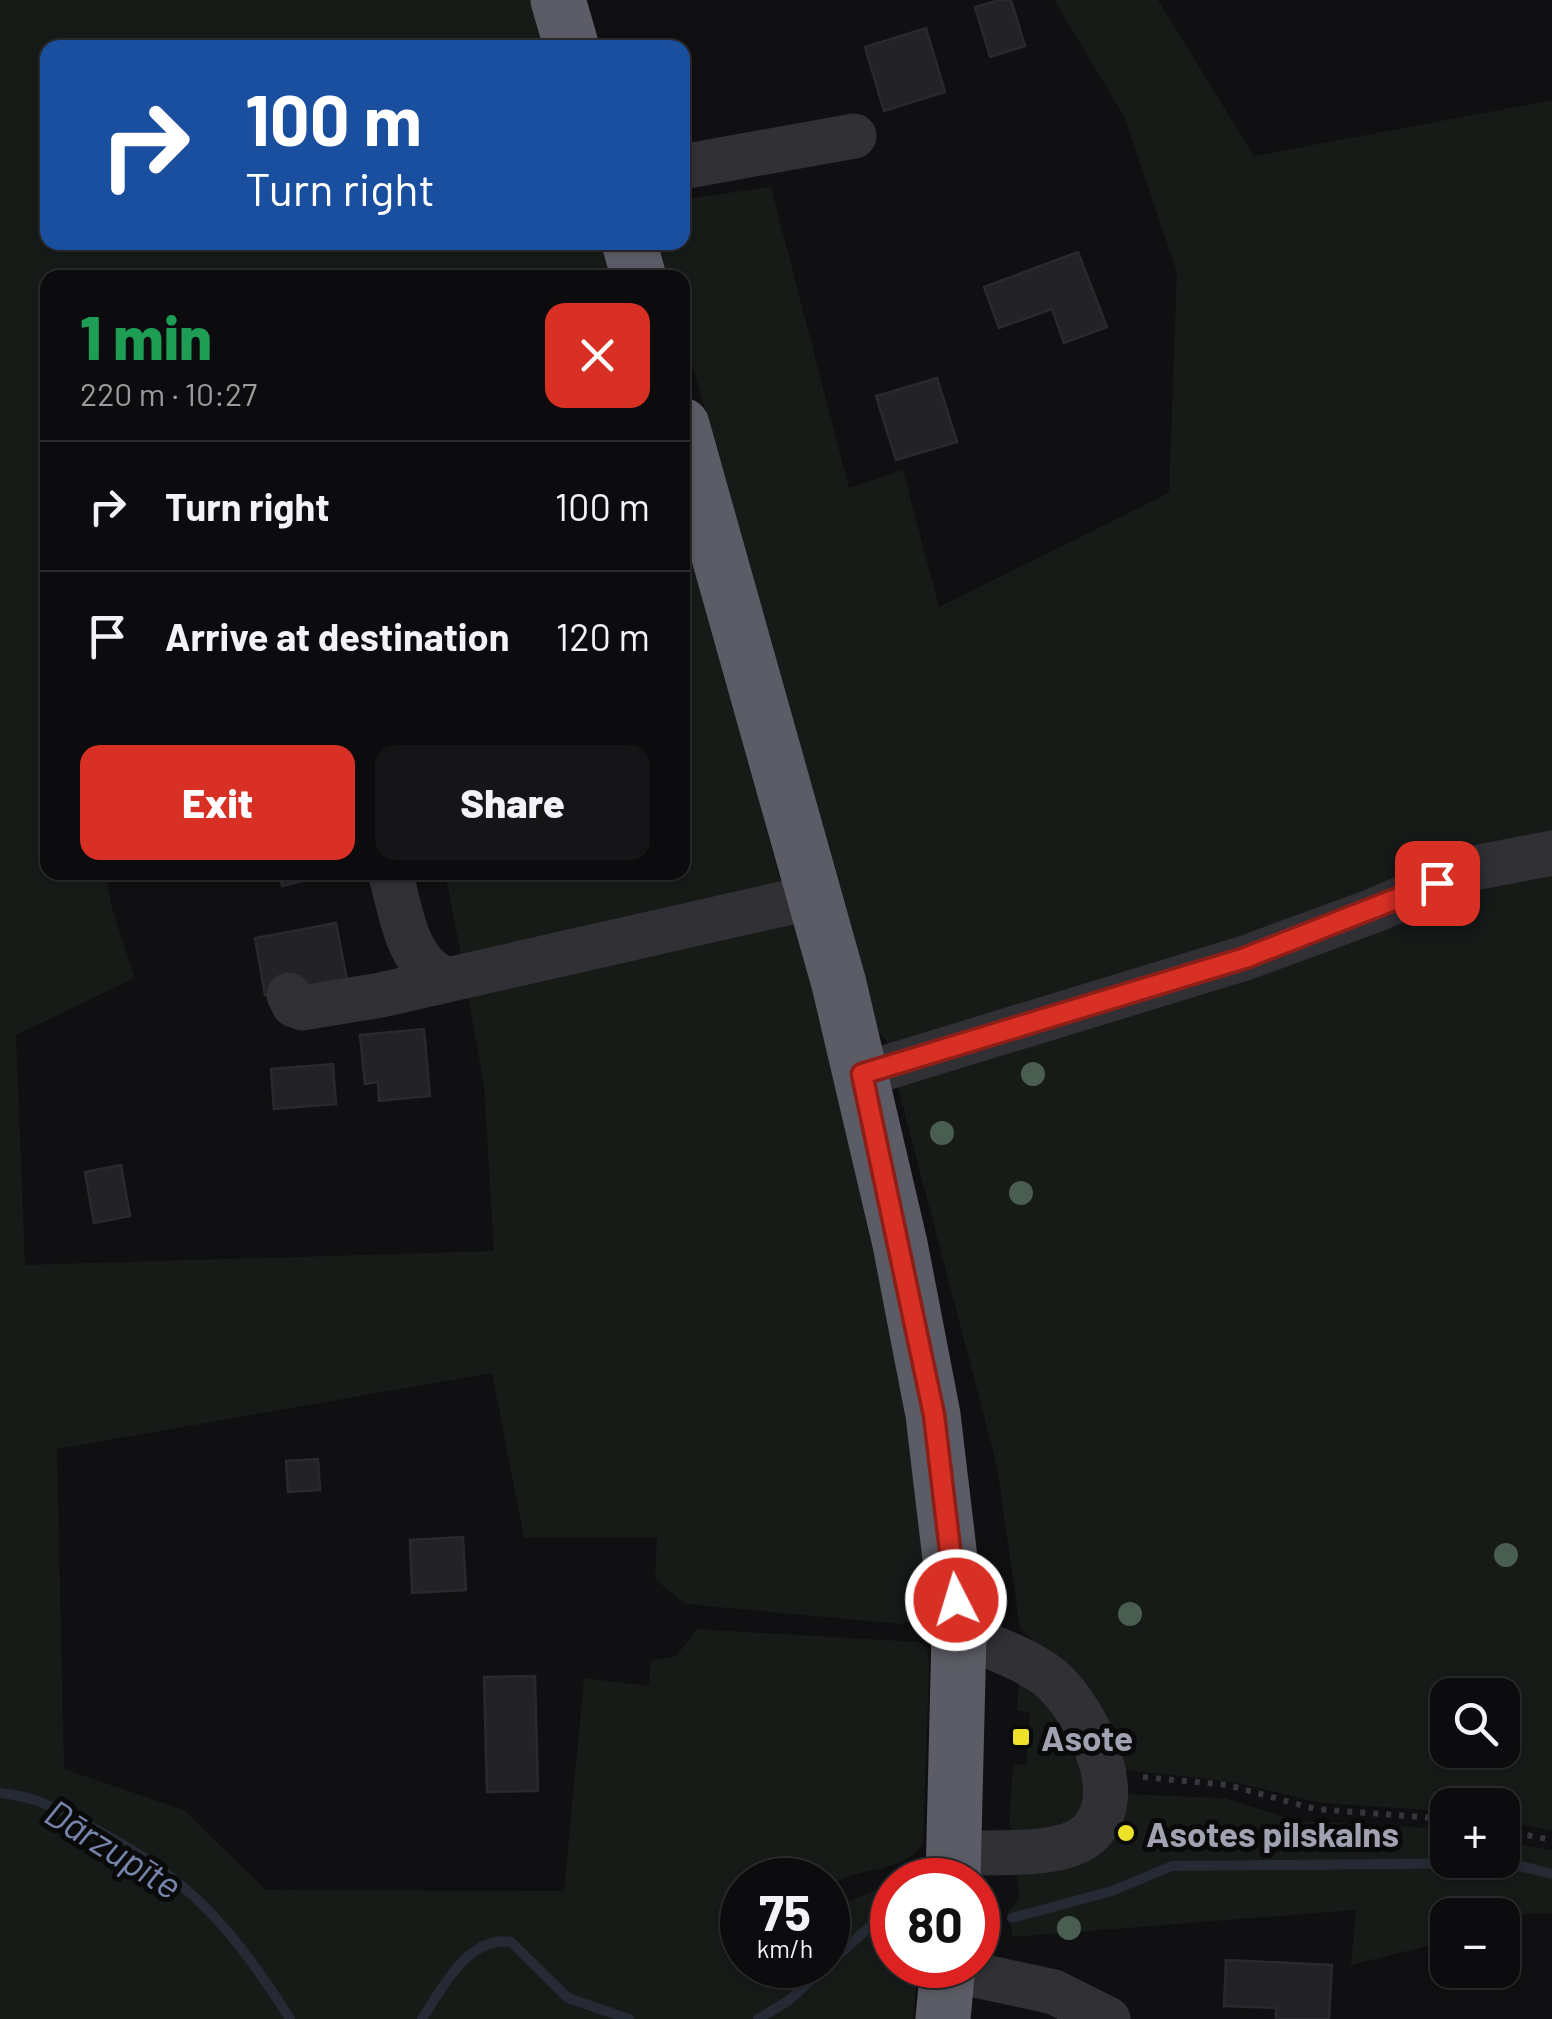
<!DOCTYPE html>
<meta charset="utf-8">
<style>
body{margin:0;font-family:Barlow,sans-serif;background:#151416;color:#f1f3f6;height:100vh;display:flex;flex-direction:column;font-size:38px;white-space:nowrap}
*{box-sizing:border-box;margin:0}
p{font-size:32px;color:#9a9b9d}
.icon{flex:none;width:55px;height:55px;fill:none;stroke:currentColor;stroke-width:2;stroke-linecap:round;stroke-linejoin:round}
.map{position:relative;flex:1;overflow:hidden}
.sheet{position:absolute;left:40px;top:270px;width:650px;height:610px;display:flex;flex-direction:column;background:#0c0b0d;border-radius:20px;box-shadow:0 2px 8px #0004,0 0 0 2px #2c2b2e}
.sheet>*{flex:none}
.banner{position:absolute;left:40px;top:40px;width:650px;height:210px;border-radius:20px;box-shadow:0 2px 8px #0004,0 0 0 2px #2c2b2e;background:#1a4fa0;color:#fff;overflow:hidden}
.buttons{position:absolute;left:1430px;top:1678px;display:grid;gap:20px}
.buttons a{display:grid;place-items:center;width:90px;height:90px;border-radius:20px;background:#0c0b0d;box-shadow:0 2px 8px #0004,0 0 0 2px #2c2b2e;font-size:50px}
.speed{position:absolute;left:720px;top:1858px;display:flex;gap:20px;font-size:50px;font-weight:700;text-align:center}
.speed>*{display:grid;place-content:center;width:130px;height:130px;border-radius:50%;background:#0c0b0d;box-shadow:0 2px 8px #0004,0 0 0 2px #2c2b2e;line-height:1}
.speed small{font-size:25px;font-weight:400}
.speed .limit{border:15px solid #d22;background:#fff;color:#111}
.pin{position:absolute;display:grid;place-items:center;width:85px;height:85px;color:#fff;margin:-42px;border-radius:20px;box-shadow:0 5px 15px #0006}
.me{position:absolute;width:110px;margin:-55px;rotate:355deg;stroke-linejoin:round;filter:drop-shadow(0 0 8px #0008)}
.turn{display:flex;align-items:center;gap:35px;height:210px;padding:0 40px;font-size:45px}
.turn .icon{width:130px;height:130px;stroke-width:2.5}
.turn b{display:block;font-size:70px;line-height:85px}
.round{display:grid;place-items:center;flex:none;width:105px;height:105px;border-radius:20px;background:#151416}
.head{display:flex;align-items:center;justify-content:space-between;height:170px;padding:0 40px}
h1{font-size:60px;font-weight:800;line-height:75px;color:#1e9e55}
.action{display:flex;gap:20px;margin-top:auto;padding:20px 40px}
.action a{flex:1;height:115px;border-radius:20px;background:#d93025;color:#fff;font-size:40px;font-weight:800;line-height:115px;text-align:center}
.action a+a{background:#151416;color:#f1f3f6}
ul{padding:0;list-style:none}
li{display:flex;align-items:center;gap:30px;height:130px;padding:0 40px;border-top:2px solid #2c2b2e}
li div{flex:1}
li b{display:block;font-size:38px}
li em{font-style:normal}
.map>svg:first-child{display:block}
.green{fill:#161b18;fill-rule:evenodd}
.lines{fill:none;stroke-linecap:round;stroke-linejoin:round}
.stream{stroke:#262a34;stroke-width:10}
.building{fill:#232225;stroke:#2a292d;stroke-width:2.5}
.path{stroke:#36363c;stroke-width:6;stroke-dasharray:5 8;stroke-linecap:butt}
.minor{stroke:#313035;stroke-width:45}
.highway{stroke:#5c5c66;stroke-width:55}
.tree{fill:#495d50}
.route-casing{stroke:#8d1f18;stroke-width:25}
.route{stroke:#d93025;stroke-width:18}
.poi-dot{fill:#eee129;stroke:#0b0a0b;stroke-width:4}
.labels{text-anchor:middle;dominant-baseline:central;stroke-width:10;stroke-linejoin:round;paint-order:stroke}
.poi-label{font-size:35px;font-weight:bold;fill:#a0a1b1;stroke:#0b0a0b;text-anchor:start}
.water-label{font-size:38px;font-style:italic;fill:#7785ad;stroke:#0b0a0b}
</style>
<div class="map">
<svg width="1552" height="2019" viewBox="0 0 1552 2019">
<rect width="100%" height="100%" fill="#100f11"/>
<!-- green -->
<g class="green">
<path d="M0,0H533L547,47L48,48V242L602,243L612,277L48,278V872L107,873L111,905L135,978L16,1035L25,1265L494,1251L484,1087L466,983L790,908L828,1047L888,1320L918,1495L928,1607L918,1618L901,1624L685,1604L655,1579L657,1538H524L492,1373L57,1449L64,1769L184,1810L266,1890L564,1891L584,1678L649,1686L651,1661L676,1656L697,1629L919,1642L927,1648L929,1664L923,1843C904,1875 857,1865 828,1887V1880H742V1965H828V1910L892,1883V1965H918L913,2019H0Z"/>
<path d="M1054,0H1158L1254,156L1552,100V843L890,1046L878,1031L683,331L682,278L667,277L657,243L682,242L683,199L771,187L849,488L903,470L939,607L1169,493L1177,272L1124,116Z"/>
<path d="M683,518L781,883L463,965L446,878L468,872H682Z"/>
<path d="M1552,870V1831L1503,1820L1502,1805H1448L1447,1811L1320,1803L1234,1782L1118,1769L1049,1656L1020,1628L997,1466L897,1084L1450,896ZM1448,1695H1502V1750H1448Z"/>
<path d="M1019,1684H1040L1090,1780L1073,1831L1014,1834L1009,1827L1013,1764L1026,1765L1030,1713L1017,1710Z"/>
<path d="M1122,1794L1224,1798L1298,1821L1447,1829L1448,1860H1502L1503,1842L1552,1850V1914L1448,1915L1447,1941L1351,1965L1356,1910L1013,1937L1008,1912L1020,1897L1016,1872Z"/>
</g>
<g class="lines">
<!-- stream -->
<g class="stream">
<path d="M0,1793C40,1798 45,1804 79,1821C182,1871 230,1923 290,2019"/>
<path d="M1012,1918L1112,1891L1172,1866L1508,1863L1552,1874"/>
<path d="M422,2019C442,1988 469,1935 511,1942L568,1998L629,2019"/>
<path d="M758,2019L788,2001L868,1928L892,1926"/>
</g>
</g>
<!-- building -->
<g class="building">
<path d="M999,0H1011L1025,46L990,57L975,7Z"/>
<path d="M926,28L945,92L884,111L865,47Z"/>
<path d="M1078,252L1107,327L1064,343L1052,309L999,328L984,287Z"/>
<path d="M937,378L957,442L896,460L876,396Z"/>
<path d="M279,872H332V874L282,886Z"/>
<path d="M336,923L347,980L265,995L255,938Z"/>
<path d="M424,1029L430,1096L379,1101L378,1082L365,1084L360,1035Z"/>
<path d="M333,1064L336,1104L274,1109L271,1069Z"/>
<path d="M121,1165L130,1216L94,1223L85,1172Z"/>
<path d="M318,1459L320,1490L288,1492L286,1461Z"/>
<path d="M463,1537L466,1590L412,1593L410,1540Z"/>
<path d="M535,1676L538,1791L487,1792L484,1677Z"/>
<path d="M1226,1960L1332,1965L1329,2019H1276V2008L1224,2006Z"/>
</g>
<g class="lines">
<!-- path -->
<g class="path">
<path d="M1143,1777L1228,1785L1315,1809L1448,1819"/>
<path d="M1502,1830L1552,1840"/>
</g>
<!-- minor -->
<g class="minor">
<path d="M682,167L854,136"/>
<path d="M390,872C401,909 405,963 445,979"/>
<path d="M289,995L294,1005L302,1008L381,995L817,896"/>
<path d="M862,1075L1245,958L1373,911L1469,869L1552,853"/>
<path d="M955,1854C990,1851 1037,1856 1069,1845C1143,1819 1088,1709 1049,1677C1023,1657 989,1647 959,1634"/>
<path d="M948,1969L1054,1992L1108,2019"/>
</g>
<!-- highway -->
<g class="highway">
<path d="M558,0L572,48"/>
<path d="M629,242L639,278"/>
<path d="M682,425L839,984L900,1244L933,1415L959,1634L953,1880"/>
<path d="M943,2019L948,1965"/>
</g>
</g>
<!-- trees -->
<g class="tree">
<circle cx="1033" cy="1074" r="12"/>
<circle cx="942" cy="1133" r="12"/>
<circle cx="1021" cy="1193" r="12"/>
<circle cx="1506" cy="1555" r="12"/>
<circle cx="1130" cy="1614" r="12"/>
<circle cx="1069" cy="1928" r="12"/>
</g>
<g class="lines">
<defs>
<path id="route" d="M956,1600L934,1415L862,1074L1245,958L1437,883"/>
</defs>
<!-- route casing -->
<use href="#route" class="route-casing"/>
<!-- route -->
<use href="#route" class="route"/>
</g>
<!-- markers -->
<g class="poi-dot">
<rect x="1011" y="1727" width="20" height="20" rx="5"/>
<circle cx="1126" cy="1833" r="10"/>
</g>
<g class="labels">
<!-- poi labels -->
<g class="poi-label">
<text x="1041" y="1737">Asote</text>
<text x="1146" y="1833">Asotes pilskalns</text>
</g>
<!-- water labels -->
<g class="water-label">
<text transform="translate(114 1848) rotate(32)">Dārzupīte</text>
</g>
</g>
</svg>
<div class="buttons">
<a><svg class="icon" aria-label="search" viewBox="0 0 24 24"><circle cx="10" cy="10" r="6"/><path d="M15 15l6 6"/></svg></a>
<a>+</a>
<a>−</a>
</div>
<div class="speed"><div>75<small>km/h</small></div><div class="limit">80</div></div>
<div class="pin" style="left:1437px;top:883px;background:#d93025"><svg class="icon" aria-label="arrive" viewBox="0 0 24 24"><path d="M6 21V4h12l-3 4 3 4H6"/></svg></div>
<svg class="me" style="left:956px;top:1600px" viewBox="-20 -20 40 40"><circle r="17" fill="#d93025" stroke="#fff" stroke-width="3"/><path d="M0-11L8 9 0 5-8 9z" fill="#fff"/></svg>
<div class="banner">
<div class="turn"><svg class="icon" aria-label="right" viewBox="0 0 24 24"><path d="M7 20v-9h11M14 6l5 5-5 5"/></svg><div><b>100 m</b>Turn right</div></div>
</div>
<section class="sheet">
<div class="head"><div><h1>1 min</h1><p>220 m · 10:27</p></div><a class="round" style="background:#d93025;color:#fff"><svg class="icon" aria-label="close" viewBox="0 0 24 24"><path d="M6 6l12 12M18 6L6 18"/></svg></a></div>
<ul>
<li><svg class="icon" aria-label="right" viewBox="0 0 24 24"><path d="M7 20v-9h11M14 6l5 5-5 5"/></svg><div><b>Turn right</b></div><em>100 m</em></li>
<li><svg class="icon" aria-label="arrive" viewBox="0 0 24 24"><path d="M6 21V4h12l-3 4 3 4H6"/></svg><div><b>Arrive at destination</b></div><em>120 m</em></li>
</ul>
<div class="action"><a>Exit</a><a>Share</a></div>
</section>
</div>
